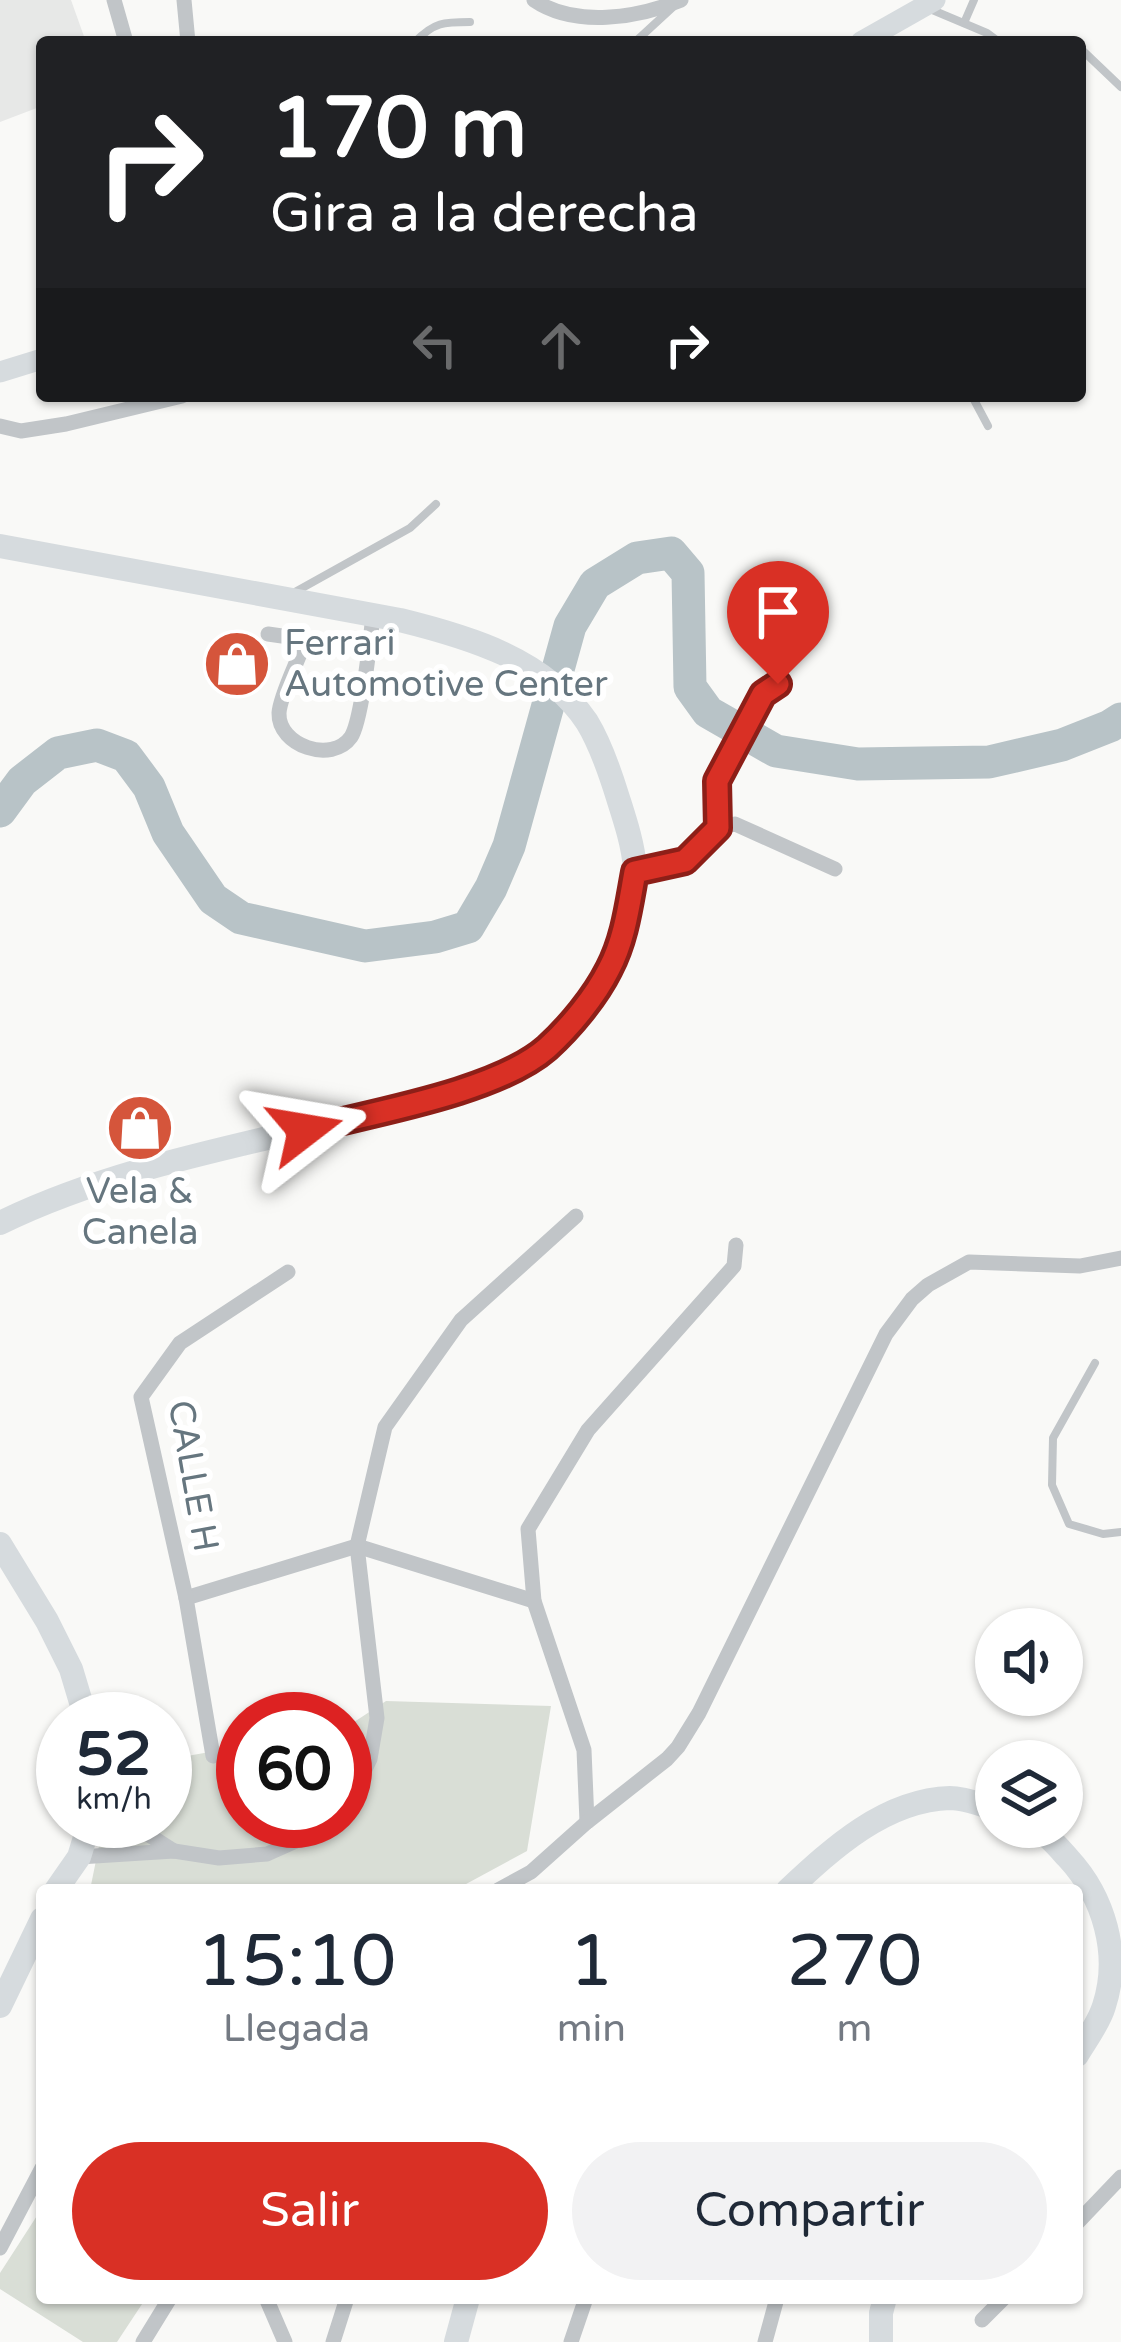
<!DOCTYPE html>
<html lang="es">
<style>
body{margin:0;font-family:"Varela Round",sans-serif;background:#f2f2f3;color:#1f2937;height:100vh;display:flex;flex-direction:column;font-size:45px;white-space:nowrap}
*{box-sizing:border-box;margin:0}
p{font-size:39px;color:#747a83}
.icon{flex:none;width:66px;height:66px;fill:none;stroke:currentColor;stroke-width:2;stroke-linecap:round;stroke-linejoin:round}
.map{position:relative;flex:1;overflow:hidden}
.details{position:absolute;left:36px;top:1884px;width:1047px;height:420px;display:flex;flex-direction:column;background:#fff;border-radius:12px;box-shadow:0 3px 9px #0004}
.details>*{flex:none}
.banner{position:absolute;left:36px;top:36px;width:1050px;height:366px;border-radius:12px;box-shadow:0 3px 9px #0004;background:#202124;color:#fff;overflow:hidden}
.fabs{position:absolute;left:975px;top:1608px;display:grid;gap:24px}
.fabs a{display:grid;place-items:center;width:108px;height:108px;border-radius:50%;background:#fff;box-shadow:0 3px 9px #0004;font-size:60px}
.speed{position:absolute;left:36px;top:1692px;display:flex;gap:24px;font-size:60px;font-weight:700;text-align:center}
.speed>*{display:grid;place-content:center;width:156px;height:156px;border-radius:50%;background:#fff;box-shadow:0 3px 9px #0004;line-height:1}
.speed small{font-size:30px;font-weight:400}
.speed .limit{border:18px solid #d22;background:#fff;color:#111}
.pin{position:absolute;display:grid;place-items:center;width:102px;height:102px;color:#fff;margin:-123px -51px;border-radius:50% 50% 50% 0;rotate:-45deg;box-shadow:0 0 12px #0007}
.pin .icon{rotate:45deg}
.me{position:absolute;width:132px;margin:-66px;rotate:76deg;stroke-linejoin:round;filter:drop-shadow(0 0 9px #0008)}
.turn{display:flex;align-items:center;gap:42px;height:252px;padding:0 36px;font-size:54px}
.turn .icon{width:156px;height:156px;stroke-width:2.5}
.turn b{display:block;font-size:84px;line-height:102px}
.lanes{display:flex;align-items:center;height:114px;padding:0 36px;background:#0003;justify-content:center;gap:60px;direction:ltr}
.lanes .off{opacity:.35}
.eta{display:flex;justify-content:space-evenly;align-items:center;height:204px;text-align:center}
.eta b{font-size:72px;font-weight:600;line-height:84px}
.action{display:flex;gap:24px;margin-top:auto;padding:24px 36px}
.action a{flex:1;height:138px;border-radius:72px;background:#d93025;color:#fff;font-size:48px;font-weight:600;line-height:138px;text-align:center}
.action a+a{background:#f2f2f3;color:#1f2937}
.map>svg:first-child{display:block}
.built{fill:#e7e8e7}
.green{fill:#d9ded6}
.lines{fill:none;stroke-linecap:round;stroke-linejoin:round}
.river{stroke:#b8c3c7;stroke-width:33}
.lane{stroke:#c1c5c8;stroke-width:8}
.street{stroke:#c1c5c8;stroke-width:15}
.secondary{stroke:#d6dbde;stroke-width:21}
.primary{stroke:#d6dbde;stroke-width:24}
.route-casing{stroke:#8d1f18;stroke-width:30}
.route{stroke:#d93025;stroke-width:21}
.labels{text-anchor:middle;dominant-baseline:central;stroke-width:12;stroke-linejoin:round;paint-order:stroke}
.poi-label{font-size:36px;fill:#66767f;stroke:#fff;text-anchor:start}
.street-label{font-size:36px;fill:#66767f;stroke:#fff}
</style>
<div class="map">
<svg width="1121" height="2342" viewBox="0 0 1121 2342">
<rect width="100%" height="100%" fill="#f9f9f7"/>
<!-- built -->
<path class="built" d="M0,0H71L86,42H42V106L0,122Z"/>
<!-- green -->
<g class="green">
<path d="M386,1701L551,1706L527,1851L455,1890H90L104,1821H165V1760L243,1746V1821H345V1728Z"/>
<path d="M42,2208V2298H146L117,2342H83L0,2289V2273Z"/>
</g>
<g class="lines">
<!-- river -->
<path class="river" d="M0,811L22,781L58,753L97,745L126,756L149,787L168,833L213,899L241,918L365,946L435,937L468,927L491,888L509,846L570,626L595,584L637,558L671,553L688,573L690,687L708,712L776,751L858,764L989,762L1062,745L1110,726L1121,719"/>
<!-- lane -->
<g class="lane">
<path d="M930,9L987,33L999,42"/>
<path d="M964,23L974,0"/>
<path d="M415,42C434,22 444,22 470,22"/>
<path d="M635,42L673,7"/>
<path d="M1080,48L1121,87"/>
<path d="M972,396L988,426"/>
<path d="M295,592L410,528L436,504"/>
<path d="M718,825L717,781L763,694L778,684"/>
<path d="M1095,1363L1053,1438L1052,1485L1069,1524L1103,1534L1121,1532"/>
</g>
<!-- street -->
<g class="street">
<path d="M114,0L126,42"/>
<path d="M184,0L188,42"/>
<path d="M534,0C575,28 638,18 681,0"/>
<path d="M0,426L21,431L66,424L182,396"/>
<path d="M268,634L296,638L301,651C295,667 280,697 279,713C278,746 332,764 351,737C362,720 370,640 373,616"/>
<path d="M635,871L685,861L718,828L735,824L835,869"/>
<path d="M186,1598L357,1546L534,1601"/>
<path d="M213,1756L186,1598L141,1397L180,1343L288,1272"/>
<path d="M345,1804L351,1798L370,1759L377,1718L357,1546L385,1427L461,1320L576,1216"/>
<path d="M127,1821L174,1851"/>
<path d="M587,1822L584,1750L534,1601L528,1529L588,1430L734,1266L736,1245"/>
<path d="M79,1857L174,1851L219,1858L267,1854L314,1833L326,1821"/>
<path d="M498,1890L531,1872L587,1822L667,1759L678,1747L699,1713L886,1334L912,1299L928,1285L969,1262L1080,1266L1121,1258"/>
<path d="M1077,2223L1121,2177"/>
<path d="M0,2248L42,2168"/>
<path d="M266,2298L285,2342"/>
<path d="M982,2320L1004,2298"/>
<path d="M143,2342L170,2298"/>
<path d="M333,2342L347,2298"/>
<path d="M571,2342L586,2298"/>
<path d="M765,2342L777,2298"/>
</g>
<!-- secondary -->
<g class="secondary">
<path d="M861,42L935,0"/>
<path d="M0,372L42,359"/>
</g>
<!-- primary -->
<g class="primary">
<path d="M0,546L400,620C469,637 545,659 587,722C601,745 610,772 618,798C625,820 633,844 635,868C635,877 632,886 631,895C620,950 602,989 563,1031C557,1037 551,1045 544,1051C494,1089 425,1100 365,1115C244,1145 112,1168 0,1223"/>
<path d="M0,1544L47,1621L71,1669L86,1719"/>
<path d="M1034,1827C1048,1835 1057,1846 1068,1858C1104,1897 1121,1954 1104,2006C1099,2023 1086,2040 1077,2055"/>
<path d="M56,1890L79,1857L90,1821"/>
<path d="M788,1890C833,1848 885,1800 950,1798C965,1798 982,1805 996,1809"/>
<path d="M0,2006L42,1919"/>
<path d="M456,2342L468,2298"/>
<path d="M881,2342V2313L885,2298"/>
</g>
</g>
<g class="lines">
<defs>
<path id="route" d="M305,1130C371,1113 497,1092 547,1048C570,1027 595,997 609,969C625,939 629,904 635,872L685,861L718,828L717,781L763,694L778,684"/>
</defs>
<!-- route casing -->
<use href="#route" class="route-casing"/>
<!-- route -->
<use href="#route" class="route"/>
</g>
<!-- icons -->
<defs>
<symbol id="shop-disc" viewBox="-11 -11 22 22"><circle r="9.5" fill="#d5553b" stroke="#fff"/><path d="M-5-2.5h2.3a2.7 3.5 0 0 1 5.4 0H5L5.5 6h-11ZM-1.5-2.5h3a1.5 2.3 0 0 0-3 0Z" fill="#fff"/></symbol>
</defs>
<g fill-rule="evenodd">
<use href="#shop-disc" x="199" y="626" width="76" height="76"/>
<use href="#shop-disc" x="102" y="1090" width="76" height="76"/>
</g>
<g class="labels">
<!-- poi labels -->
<g class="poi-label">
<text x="284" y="643">Ferrari<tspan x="284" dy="41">Automotive Center</tspan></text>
<text x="140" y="1191" text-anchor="middle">Vela &amp;<tspan x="140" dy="41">Canela</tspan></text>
</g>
<!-- street labels -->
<g class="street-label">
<text transform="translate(193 1476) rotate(80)">CALLE H</text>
</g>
</g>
</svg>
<div class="fabs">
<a><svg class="icon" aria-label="sound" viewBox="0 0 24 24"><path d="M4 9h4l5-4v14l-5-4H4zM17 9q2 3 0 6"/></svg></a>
<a><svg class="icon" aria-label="layers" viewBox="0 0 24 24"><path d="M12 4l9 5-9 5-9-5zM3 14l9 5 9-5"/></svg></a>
</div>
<div class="speed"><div>52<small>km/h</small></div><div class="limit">60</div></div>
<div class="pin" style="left:778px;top:684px;background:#d93025"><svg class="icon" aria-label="arrive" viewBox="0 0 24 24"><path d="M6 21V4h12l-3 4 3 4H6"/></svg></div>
<svg class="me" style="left:305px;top:1130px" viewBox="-20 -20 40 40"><path d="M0-17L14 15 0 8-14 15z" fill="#d93025" stroke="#fff" stroke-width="4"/></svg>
<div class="banner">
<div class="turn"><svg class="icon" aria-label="right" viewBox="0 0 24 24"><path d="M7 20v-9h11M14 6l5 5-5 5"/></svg><div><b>170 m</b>Gira a la derecha</div></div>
<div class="lanes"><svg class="icon off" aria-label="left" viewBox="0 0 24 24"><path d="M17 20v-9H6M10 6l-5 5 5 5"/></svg><svg class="icon off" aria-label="ahead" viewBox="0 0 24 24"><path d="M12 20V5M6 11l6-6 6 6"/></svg><svg class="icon" aria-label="right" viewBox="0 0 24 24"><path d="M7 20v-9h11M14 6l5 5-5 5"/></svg></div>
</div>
<section class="details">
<div class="eta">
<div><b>15:10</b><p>Llegada</p></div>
<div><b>1</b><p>min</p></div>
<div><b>270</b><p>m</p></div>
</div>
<div class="action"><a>Salir</a><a>Compartir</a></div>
</section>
</div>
